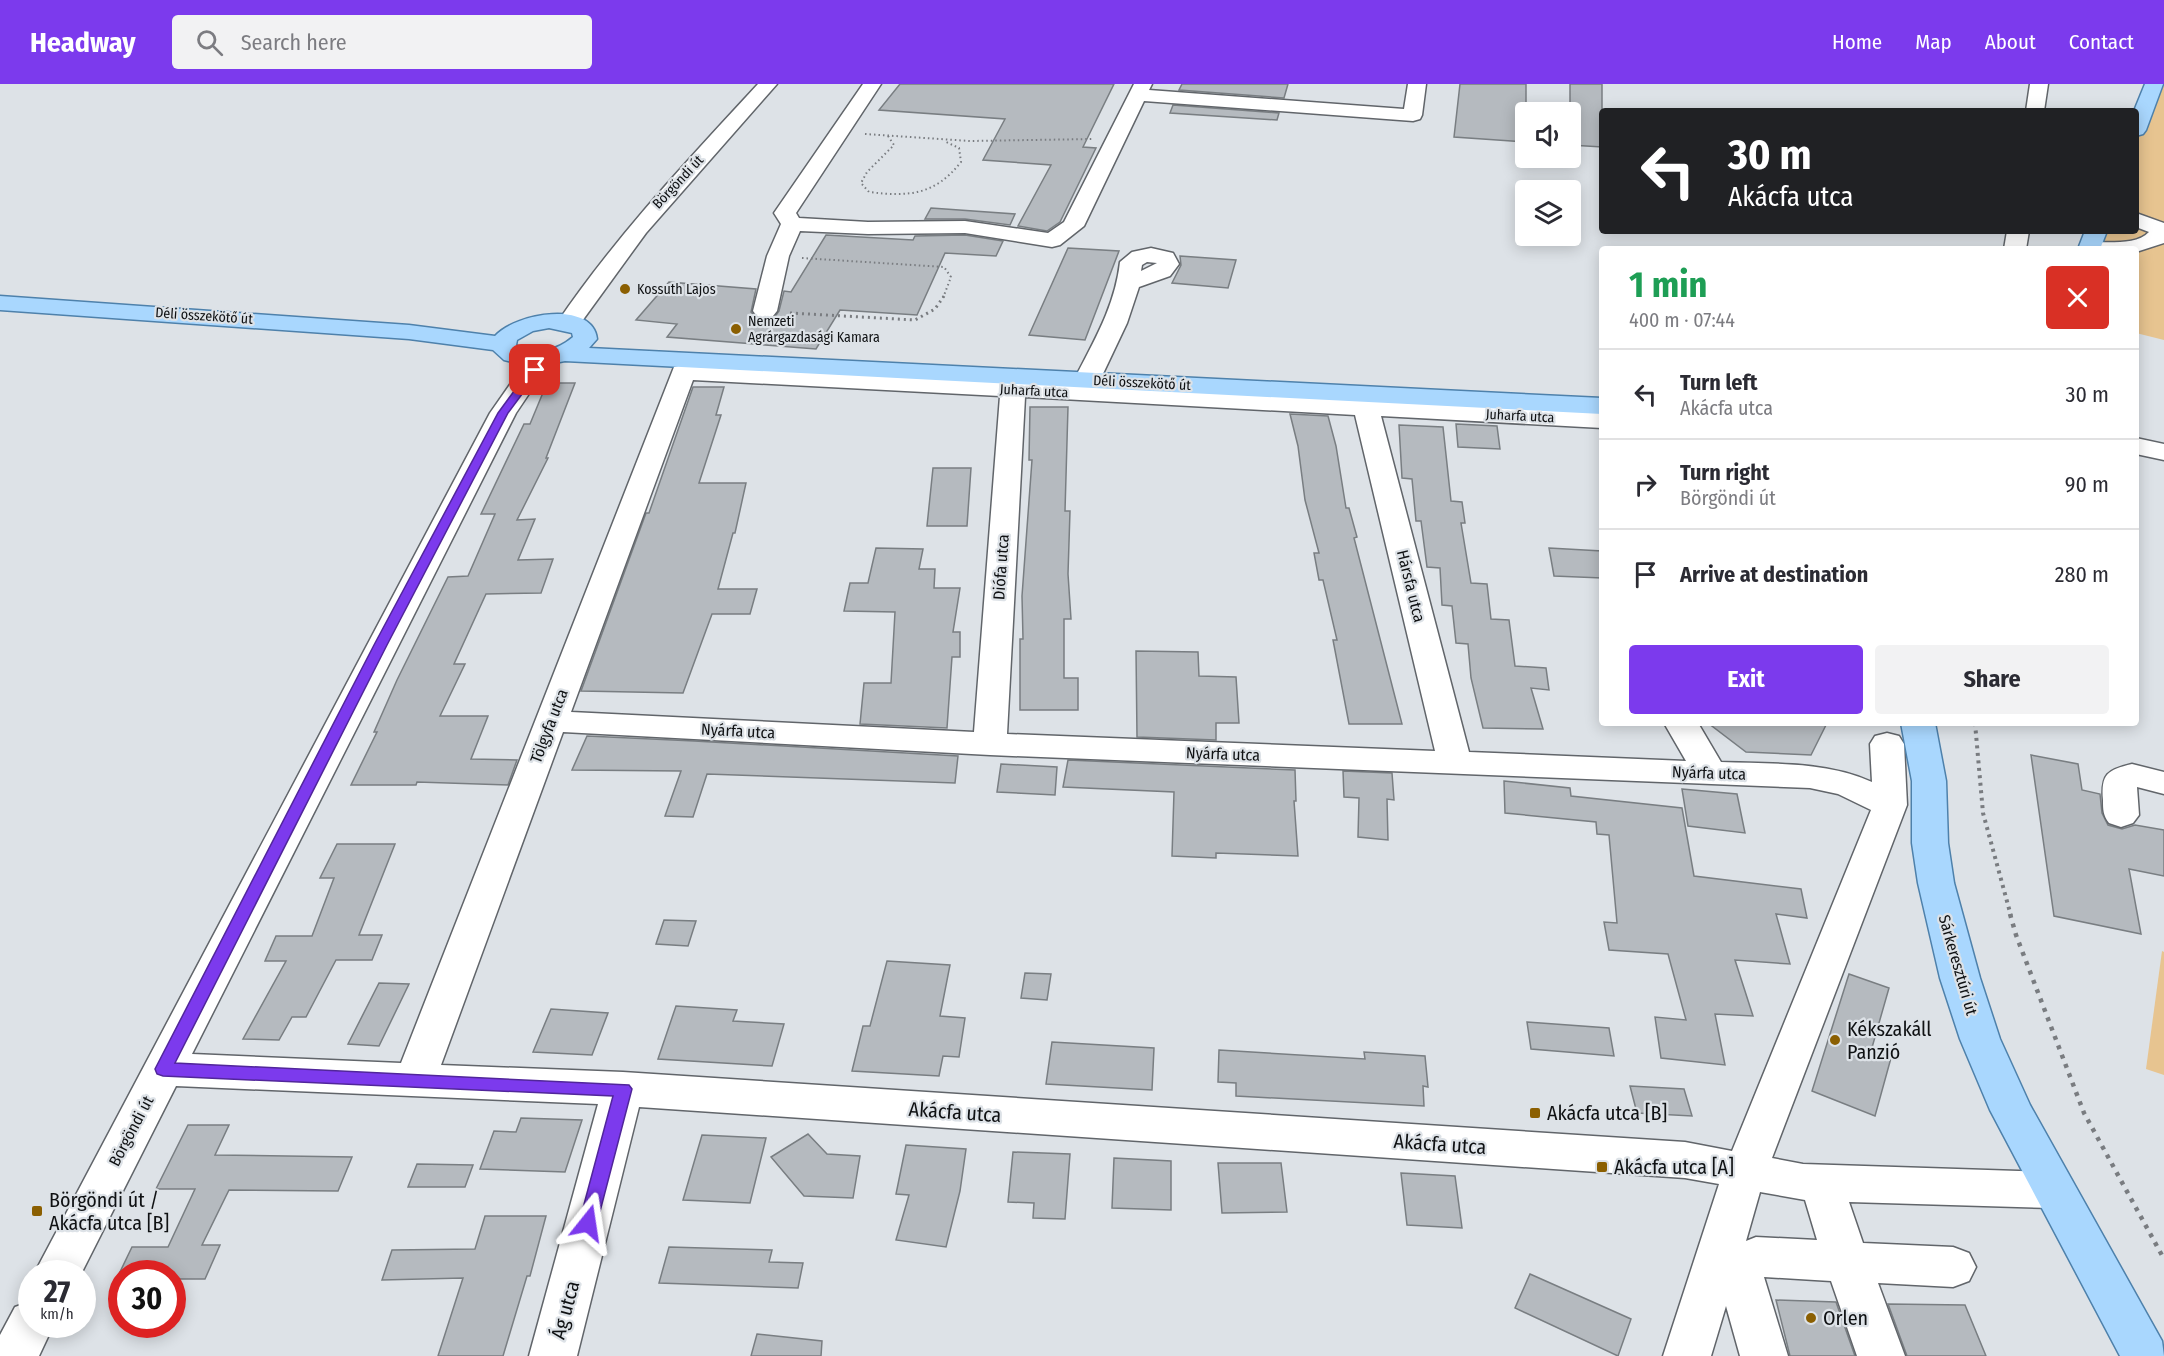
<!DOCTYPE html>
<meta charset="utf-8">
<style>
body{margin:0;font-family:"Fira Sans Condensed",sans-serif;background:#f2f2f3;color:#2b2b33;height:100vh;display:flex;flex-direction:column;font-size:22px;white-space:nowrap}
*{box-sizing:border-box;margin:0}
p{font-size:20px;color:#7c7c81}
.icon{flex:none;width:33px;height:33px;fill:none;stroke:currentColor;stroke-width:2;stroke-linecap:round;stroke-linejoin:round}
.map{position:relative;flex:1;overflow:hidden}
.side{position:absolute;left:1599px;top:162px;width:540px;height:480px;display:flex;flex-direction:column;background:#fff;border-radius:6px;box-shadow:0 3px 15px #0003}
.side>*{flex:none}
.hud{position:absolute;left:1599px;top:24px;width:540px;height:126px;border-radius:6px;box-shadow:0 3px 15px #0003;background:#202124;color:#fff;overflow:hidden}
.fabs{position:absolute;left:1515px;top:18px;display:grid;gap:12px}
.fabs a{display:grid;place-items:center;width:66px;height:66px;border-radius:6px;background:#fff;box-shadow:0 3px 15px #0003;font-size:30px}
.speed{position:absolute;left:18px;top:1176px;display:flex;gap:12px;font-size:30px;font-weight:700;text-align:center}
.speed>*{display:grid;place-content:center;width:78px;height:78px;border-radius:50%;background:#fff;box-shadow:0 3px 15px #0003;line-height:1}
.speed small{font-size:15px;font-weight:400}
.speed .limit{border:9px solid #d22;background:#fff;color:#111}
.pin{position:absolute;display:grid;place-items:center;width:51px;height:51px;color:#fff;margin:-26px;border-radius:12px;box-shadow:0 3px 9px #0006}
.me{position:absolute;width:66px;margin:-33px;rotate:15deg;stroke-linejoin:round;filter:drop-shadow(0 0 4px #0008)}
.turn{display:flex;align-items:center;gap:21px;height:126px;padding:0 30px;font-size:27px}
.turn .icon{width:78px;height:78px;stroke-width:2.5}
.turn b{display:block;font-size:42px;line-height:51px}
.round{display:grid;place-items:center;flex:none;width:63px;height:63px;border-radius:6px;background:#f2f2f3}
.summary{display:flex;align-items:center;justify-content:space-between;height:102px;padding:0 30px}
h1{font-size:36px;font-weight:700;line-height:45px;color:#1e9e55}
.action{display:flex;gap:12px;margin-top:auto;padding:12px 30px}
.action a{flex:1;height:69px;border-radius:6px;background:#7c3aed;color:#fff;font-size:24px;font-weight:700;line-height:69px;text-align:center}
.action a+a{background:#f2f2f3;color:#2b2b33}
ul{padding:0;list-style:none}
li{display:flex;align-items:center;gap:18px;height:90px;padding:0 30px;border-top:2px solid #e1e1e2}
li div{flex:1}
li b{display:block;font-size:22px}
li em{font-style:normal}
header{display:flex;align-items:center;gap:36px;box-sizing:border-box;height:84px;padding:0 30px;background:#7c3aed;color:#fff}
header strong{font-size:28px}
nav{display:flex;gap:33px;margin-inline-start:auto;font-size:21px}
.search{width:420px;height:54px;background:#f2f2f3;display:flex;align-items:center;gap:15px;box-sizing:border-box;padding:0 21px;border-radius:6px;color:#7c7c81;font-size:22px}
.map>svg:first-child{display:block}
.green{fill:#e7c490}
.building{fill:#b5babf;stroke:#797e82;stroke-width:1.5}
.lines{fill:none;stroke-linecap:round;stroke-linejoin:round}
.minor-casing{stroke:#61656a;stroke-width:3}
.major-casing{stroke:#4e81ab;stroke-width:3}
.path-far3{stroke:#797c80;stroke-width:2;stroke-dasharray:1.5 3;stroke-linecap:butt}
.path-far2{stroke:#797c80;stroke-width:3;stroke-dasharray:2 4;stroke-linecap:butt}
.path-far1{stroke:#797c80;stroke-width:4;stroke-dasharray:3 4.5;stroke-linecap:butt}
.path{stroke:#797c80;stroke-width:4.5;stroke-dasharray:4 6;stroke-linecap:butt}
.minor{fill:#fff;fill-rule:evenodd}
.major{fill:#a9d7fe;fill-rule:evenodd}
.route{fill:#7c3aed;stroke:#51269a;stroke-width:1.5}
.poi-dot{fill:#8b5f01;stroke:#dde2e7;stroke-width:2}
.labels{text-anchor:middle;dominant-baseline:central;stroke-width:4.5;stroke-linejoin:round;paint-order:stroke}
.far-street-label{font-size:14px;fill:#0f1113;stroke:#dde2e7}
.far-poi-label{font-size:14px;fill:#0f1113;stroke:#dde2e7;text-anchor:start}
.street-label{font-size:16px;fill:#0f1113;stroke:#dde2e7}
.near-poi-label{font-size:20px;fill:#0f1113;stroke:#dde2e7;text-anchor:start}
.near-street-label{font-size:20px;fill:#0f1113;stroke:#dde2e7}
</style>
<header>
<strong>Headway</strong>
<div class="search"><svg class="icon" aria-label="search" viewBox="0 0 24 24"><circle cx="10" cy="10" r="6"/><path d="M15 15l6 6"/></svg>Search here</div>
<nav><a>Home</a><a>Map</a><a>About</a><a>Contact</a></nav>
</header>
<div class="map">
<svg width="2164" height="1272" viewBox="0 0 2164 1272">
<rect width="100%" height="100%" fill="#dde2e7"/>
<!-- green -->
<g class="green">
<path d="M2160,0H2164V256L2136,249V165H2089L2096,147H2136V56Z"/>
<path d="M2162,867L2164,868V991L2146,985Z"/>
</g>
<!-- building -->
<g class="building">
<path d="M900,0H1114L1083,63L1096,64L1060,138L1047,147L1018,142L1051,81L983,76L1005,35L879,26Z"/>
<path d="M1182,0H1288L1284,14L1179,6Z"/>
<path d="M1460,0H1526V58L1454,53Z"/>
<path d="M1570,0H1602V63L1570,61Z"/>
<path d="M1173,21L1279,29L1277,36L1170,29Z"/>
<path d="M931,124L1015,130L1010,141L965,135H925Z"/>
<path d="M826,151L913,156L915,152L965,151L1003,157L996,172L945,169L917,231L840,226L816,265L667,253L677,240L636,236L669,198L756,205L751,228L756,234L764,236L774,234L779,227L784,207L791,208Z"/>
<path d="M1068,164L1119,167L1085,256L1029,251Z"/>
<path d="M1180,172L1236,176L1228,204L1172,199L1181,181Z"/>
<path d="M547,299H575L546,374H548L517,436L535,435L518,476L553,475L541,509L486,510L454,580H465L440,632H488L471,675L517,676L508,701L417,698L416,701H351L377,648H374L397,596L448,493L468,492L495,430H481L524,340H530Z"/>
<path d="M693,303H724L716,331H721L699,399H746L735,449H733L718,505H757L750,530H712L683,609L581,607L646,429H649Z"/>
<path d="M1030,323H1068L1065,427H1070L1068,490L1071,535H1064V594H1078V626H1020V555H1023L1022,512L1032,376H1029Z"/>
<path d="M1290,330L1328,332L1336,362L1346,424H1349L1357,453L1354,454L1402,640H1349L1333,556H1337L1323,496H1319L1314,469H1319L1305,416L1298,362Z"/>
<path d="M1456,340L1497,342L1500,365L1458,363Z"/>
<path d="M1399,341L1443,343L1451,417L1462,418L1465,439H1461L1471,499L1487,500L1491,535L1509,536L1515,582L1546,584L1549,606L1531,604L1543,645L1483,644L1471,594L1468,560L1456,559L1452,522L1442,521L1440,484L1427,483L1421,437H1416L1412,395L1402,394Z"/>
<path d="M933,384H971L967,442H927Z"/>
<path d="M876,464L923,465L919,485H935L934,504H960L953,548H960V573H952L947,644L860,640L864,599H891L895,528L844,527L850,499H868Z"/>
<path d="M1549,464L1602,467V494L1554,492Z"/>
<path d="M1136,567L1198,568L1199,592L1236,593L1239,639H1216V656L1137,653Z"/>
<path d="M1708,639H1827L1811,671L1746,668Z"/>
<path d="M587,652L694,657L958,672L955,699L707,690L693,733L665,732L681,687L572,686Z"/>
<path d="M2031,671L2078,680L2082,706L2100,710L2102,729L2108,741L2122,745L2135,741L2164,746V792L2129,785L2141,850L2054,832Z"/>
<path d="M1068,676L1295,686L1296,717H1294L1298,772L1216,769V774L1172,772L1174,708L1063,703Z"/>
<path d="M1001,680L1057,683L1055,711L997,708Z"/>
<path d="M1343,687L1392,689L1394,716L1387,715L1388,756L1358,753L1359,714L1344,713Z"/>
<path d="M1504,697L1570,704L1571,712L1682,724L1694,792L1801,805L1807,834L1776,830L1790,880L1735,876L1753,932L1715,930L1725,981L1661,974L1655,933L1686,936L1668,870L1609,866L1604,838L1617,839L1609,751L1597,750L1596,738L1505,729Z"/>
<path d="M1682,705L1737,710L1745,749L1688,742Z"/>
<path d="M337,760H395L359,851H382L372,876H336L306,933H292L279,956L243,955L286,877H265L276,852H312L334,794H320Z"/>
<path d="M664,836L696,837L688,862L656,860Z"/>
<path d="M887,877L950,881L940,932L965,934L959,973L943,972L939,992L852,987L863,942H870Z"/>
<path d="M1025,889L1051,890L1047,916L1021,914Z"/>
<path d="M1849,890L1889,904L1871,967L1891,974L1875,1032L1812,1007Z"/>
<path d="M379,899L409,900L379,962L348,960Z"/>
<path d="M676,922L737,926L733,937L784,940L772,982L658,975Z"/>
<path d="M551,925L608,929L592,971L533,968Z"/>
<path d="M1527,938L1609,944L1614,972L1531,965Z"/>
<path d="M1052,958L1154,964L1152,1006L1046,1000Z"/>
<path d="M1219,966L1365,975L1364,968L1425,972L1428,1003L1423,1002L1424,1022L1236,1012V999L1218,998Z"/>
<path d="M1630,1002L1684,1005L1692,1032L1637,1029Z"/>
<path d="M521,1034L582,1036L565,1088L480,1085L494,1047L516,1048Z"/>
<path d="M188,1041H229L215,1071L352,1073L338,1107L229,1106L202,1161H220L205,1195H172V1190H119L132,1163H168L195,1105H156Z"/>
<path d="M808,1050L827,1070L860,1072L853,1114L804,1112L771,1073Z"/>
<path d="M702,1051L766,1054L750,1119L683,1116Z"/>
<path d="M906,1061L966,1065L960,1107L946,1163L896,1156L909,1111L896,1110Z"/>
<path d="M1013,1068L1070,1070L1065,1135L1033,1134L1034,1119L1008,1118Z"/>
<path d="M1114,1074L1171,1077V1126L1112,1124Z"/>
<path d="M1218,1079H1281L1287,1128L1222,1129Z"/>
<path d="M417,1080L473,1081L465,1103H408Z"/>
<path d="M1401,1089L1455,1092L1462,1144L1407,1141Z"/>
<path d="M485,1132H546L530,1192H527L503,1272H438L463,1194L382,1196L392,1166L475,1165Z"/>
<path d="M669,1163L772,1166L769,1178L803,1179L798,1204L659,1199Z"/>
<path d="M1530,1190L1631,1235L1618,1272L1515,1224Z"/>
<path d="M1776,1216L1836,1218L1855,1272H1790Z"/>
<path d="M1888,1220L1965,1221L1986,1272H1907Z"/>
<path d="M757,1250L822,1257L821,1272H751Z"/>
</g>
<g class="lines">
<defs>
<g id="minor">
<path d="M758,0H777L646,149L577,244L569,246L561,244L557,239C616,152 687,77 758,0Z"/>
<path d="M863,0H881L796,129L799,134L868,138L965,137L1048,149L1064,138L1134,0H1152L1149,6L1404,25L1408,0H1426L1422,31L1420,35L1413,37L1144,17L1084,142L1060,161L1052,163L965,149L868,150L800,147L789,172L777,227L773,232L765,234L757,232L753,227L767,172L781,140L774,129Z"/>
<path d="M2030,0H2048L2044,27H2026Z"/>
<path d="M2136,129L2164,139V159L2136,168V165H2078L2081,160C2102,155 2134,164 2149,148L2136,143Z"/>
<path d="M2007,147H2029L2026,165H2004Z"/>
<path d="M1151,164L1173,169L1179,180L1170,192L1139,203L1127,239L1100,296L1094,302L1602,328V344L1381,332L1469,668L1686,677L1664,639H1698L1721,678C1771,680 1826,677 1872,698L1870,660L1875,652L1887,649L1899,652L1904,660L1907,721L1772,1074L1803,1080L2053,1088L2069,1093L2075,1106L2069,1119L2053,1124L1849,1118L1863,1159L1953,1163L1969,1169L1976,1183L1969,1197L1953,1203L1878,1199L1905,1272H1857L1831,1197L1764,1193L1788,1272H1740L1726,1222L1711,1272H1663L1719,1100L1685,1094L639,1023L577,1272H529L598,1020L176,1002L81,1190H34L490,329L532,269L541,267L550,269L553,274L516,329L192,970L401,979L674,283L683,281L1078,301L1074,296C1094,257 1115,222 1120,178L1132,168ZM1147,178L1157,179L1141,187L1142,181ZM693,296L1000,312L974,648L571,628ZM1025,313L1355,331L1435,667L1007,650ZM563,648L990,671L1810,704L1838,710L1871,726L1732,1067L1685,1058L623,988L441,981ZM1760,1108L1805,1116L1817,1156L1756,1153L1746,1157Z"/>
<path d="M2136,354L2164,360V376L2136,370Z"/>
<path d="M2132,680L2164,688V710L2137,703L2139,731L2133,739L2121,743L2109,739C2103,731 2103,726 2103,716C2101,690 2107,686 2132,680Z"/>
<path d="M32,1217V1240H54L39,1272H0V1251L15,1223Z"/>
</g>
<g id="major">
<path d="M2145,0H2163L2146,46L2143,50L2136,52V27H2134Z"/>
<path d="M2085,147H2107L2100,165H2078Z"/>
<path d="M0,212L409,241L495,252C515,229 593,216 597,255L589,264L1602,314V330L565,277L534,283L504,276L493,266L409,255L0,226ZM549,244L572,249L573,253C558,266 533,274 516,261L517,256L533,247Z"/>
<path d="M1901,639H1935L1946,697L1948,759L1954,799L1980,894L2000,955L2030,1021L2162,1257L2164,1272H2120L1990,1026L1960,955L1940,894L1918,799L1912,759V697Z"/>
</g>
</defs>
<!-- minor casing -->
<use href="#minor" class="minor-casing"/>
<!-- major casing -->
<use href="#major" class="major-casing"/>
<!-- path-far3 -->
<g class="path-far3">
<path d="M865,50L970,57L1092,55"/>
<path d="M888,52L894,61L867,88L861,99L869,108C909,113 935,111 961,78L959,64L944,57"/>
<path d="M802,174L944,183L951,193L943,214"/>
</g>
<!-- path-far2 -->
<path class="path-far2" d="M790,229L915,236L935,225L944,212"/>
<!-- path-far1 -->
<path class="path-far1" d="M1975,639L1983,729L2011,832"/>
<!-- path -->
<path class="path" d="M2010,830L2016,851L2084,1029L2164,1175"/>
<!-- minor -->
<use href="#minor" class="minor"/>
<!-- major -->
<use href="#major" class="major"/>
</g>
<!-- route -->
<path class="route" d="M535,283L540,286L508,329L387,561L175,979L629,1001L632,1005L597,1139L595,1144L588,1147L582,1144L579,1139L613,1012L163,992L157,990L155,985L374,561L498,329L531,284Z"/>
<!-- markers -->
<g class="poi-dot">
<circle cx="625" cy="205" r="6"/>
<circle cx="736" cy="245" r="6"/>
<circle cx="1835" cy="956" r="6"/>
<rect x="1529" y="1023" width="12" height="12" rx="3"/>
<rect x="1596" y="1077" width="12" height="12" rx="3"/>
<rect x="31" y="1121" width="12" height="12" rx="3"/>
<circle cx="1811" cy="1234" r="6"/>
</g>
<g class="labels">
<!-- far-street labels -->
<g class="far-street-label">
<text transform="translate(678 98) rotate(-47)">Börgöndi út</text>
<text transform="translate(204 232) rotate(4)">Déli összekötő út</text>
<text transform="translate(1142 299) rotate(3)">Déli összekötő út</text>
<text transform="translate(1034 307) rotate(3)">Juharfa utca</text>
<text transform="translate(1520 332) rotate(3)">Juharfa utca</text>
</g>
<!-- far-poi labels -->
<g class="far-poi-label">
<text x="637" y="205">Kossuth Lajos</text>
<text x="748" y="237">Nemzeti<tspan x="748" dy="16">Agrárgazdasági Kamara</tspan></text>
</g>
<!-- street labels -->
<g class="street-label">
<text transform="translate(1001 483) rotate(-86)">Diófa utca</text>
<text transform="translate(1411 502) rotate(76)">Hársfa utca</text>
<text transform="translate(549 642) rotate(-69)">Tölgyfa utca</text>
<text transform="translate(738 647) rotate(3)">Nyárfa utca</text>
<text transform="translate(1223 670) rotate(2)">Nyárfa utca</text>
<text transform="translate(1709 689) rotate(2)">Nyárfa utca</text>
<text transform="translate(1958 881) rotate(74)">Sárkeresztúri út</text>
<text transform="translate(131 1047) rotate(-62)">Börgöndi út</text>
</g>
<!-- near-poi labels -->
<g class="near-poi-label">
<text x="1847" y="945">Kékszakáll<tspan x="1847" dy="23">Panzió</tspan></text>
<text x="1547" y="1029">Akácfa utca [B]</text>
<text x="1614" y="1083">Akácfa utca [A]</text>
<text x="49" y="1116">Börgöndi út /<tspan x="49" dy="23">Akácfa utca [B]</tspan></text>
<text x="1823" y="1234">Orlen</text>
</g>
<!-- near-street labels -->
<g class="near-street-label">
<text transform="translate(955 1028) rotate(4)">Akácfa utca</text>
<text transform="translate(1440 1060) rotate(4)">Akácfa utca</text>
<text transform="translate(565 1226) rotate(-75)">Ág utca</text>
</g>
</g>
</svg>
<div class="fabs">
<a><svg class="icon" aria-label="sound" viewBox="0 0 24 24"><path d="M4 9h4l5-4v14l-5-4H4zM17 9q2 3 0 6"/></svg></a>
<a><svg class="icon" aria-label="layers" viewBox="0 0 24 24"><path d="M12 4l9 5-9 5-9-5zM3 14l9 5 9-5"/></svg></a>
</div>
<div class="speed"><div>27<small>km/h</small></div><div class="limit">30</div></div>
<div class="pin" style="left:535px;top:286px;background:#d93025"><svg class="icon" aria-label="arrive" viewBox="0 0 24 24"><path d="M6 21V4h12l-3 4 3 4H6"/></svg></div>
<svg class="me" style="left:588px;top:1139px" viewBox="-20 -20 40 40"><path d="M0-17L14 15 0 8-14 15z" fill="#7c3aed" stroke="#fff" stroke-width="4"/></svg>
<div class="hud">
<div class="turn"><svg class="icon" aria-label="left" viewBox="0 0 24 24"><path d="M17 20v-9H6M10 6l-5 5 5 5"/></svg><div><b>30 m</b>Akácfa utca</div></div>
</div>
<section class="side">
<div class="summary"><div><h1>1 min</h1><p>400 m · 07:44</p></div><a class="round" style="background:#d93025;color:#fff"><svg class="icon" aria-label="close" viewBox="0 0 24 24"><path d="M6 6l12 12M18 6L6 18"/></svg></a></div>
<ul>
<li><svg class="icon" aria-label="left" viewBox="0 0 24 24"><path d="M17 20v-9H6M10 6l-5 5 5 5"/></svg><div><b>Turn left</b><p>Akácfa utca</p></div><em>30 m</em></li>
<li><svg class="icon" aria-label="right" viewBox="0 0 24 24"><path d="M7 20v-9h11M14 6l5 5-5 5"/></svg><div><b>Turn right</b><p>Börgöndi út</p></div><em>90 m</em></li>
<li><svg class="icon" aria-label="arrive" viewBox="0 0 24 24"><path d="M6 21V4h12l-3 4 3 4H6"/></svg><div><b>Arrive at destination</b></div><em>280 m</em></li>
</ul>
<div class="action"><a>Exit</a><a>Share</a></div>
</section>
</div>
